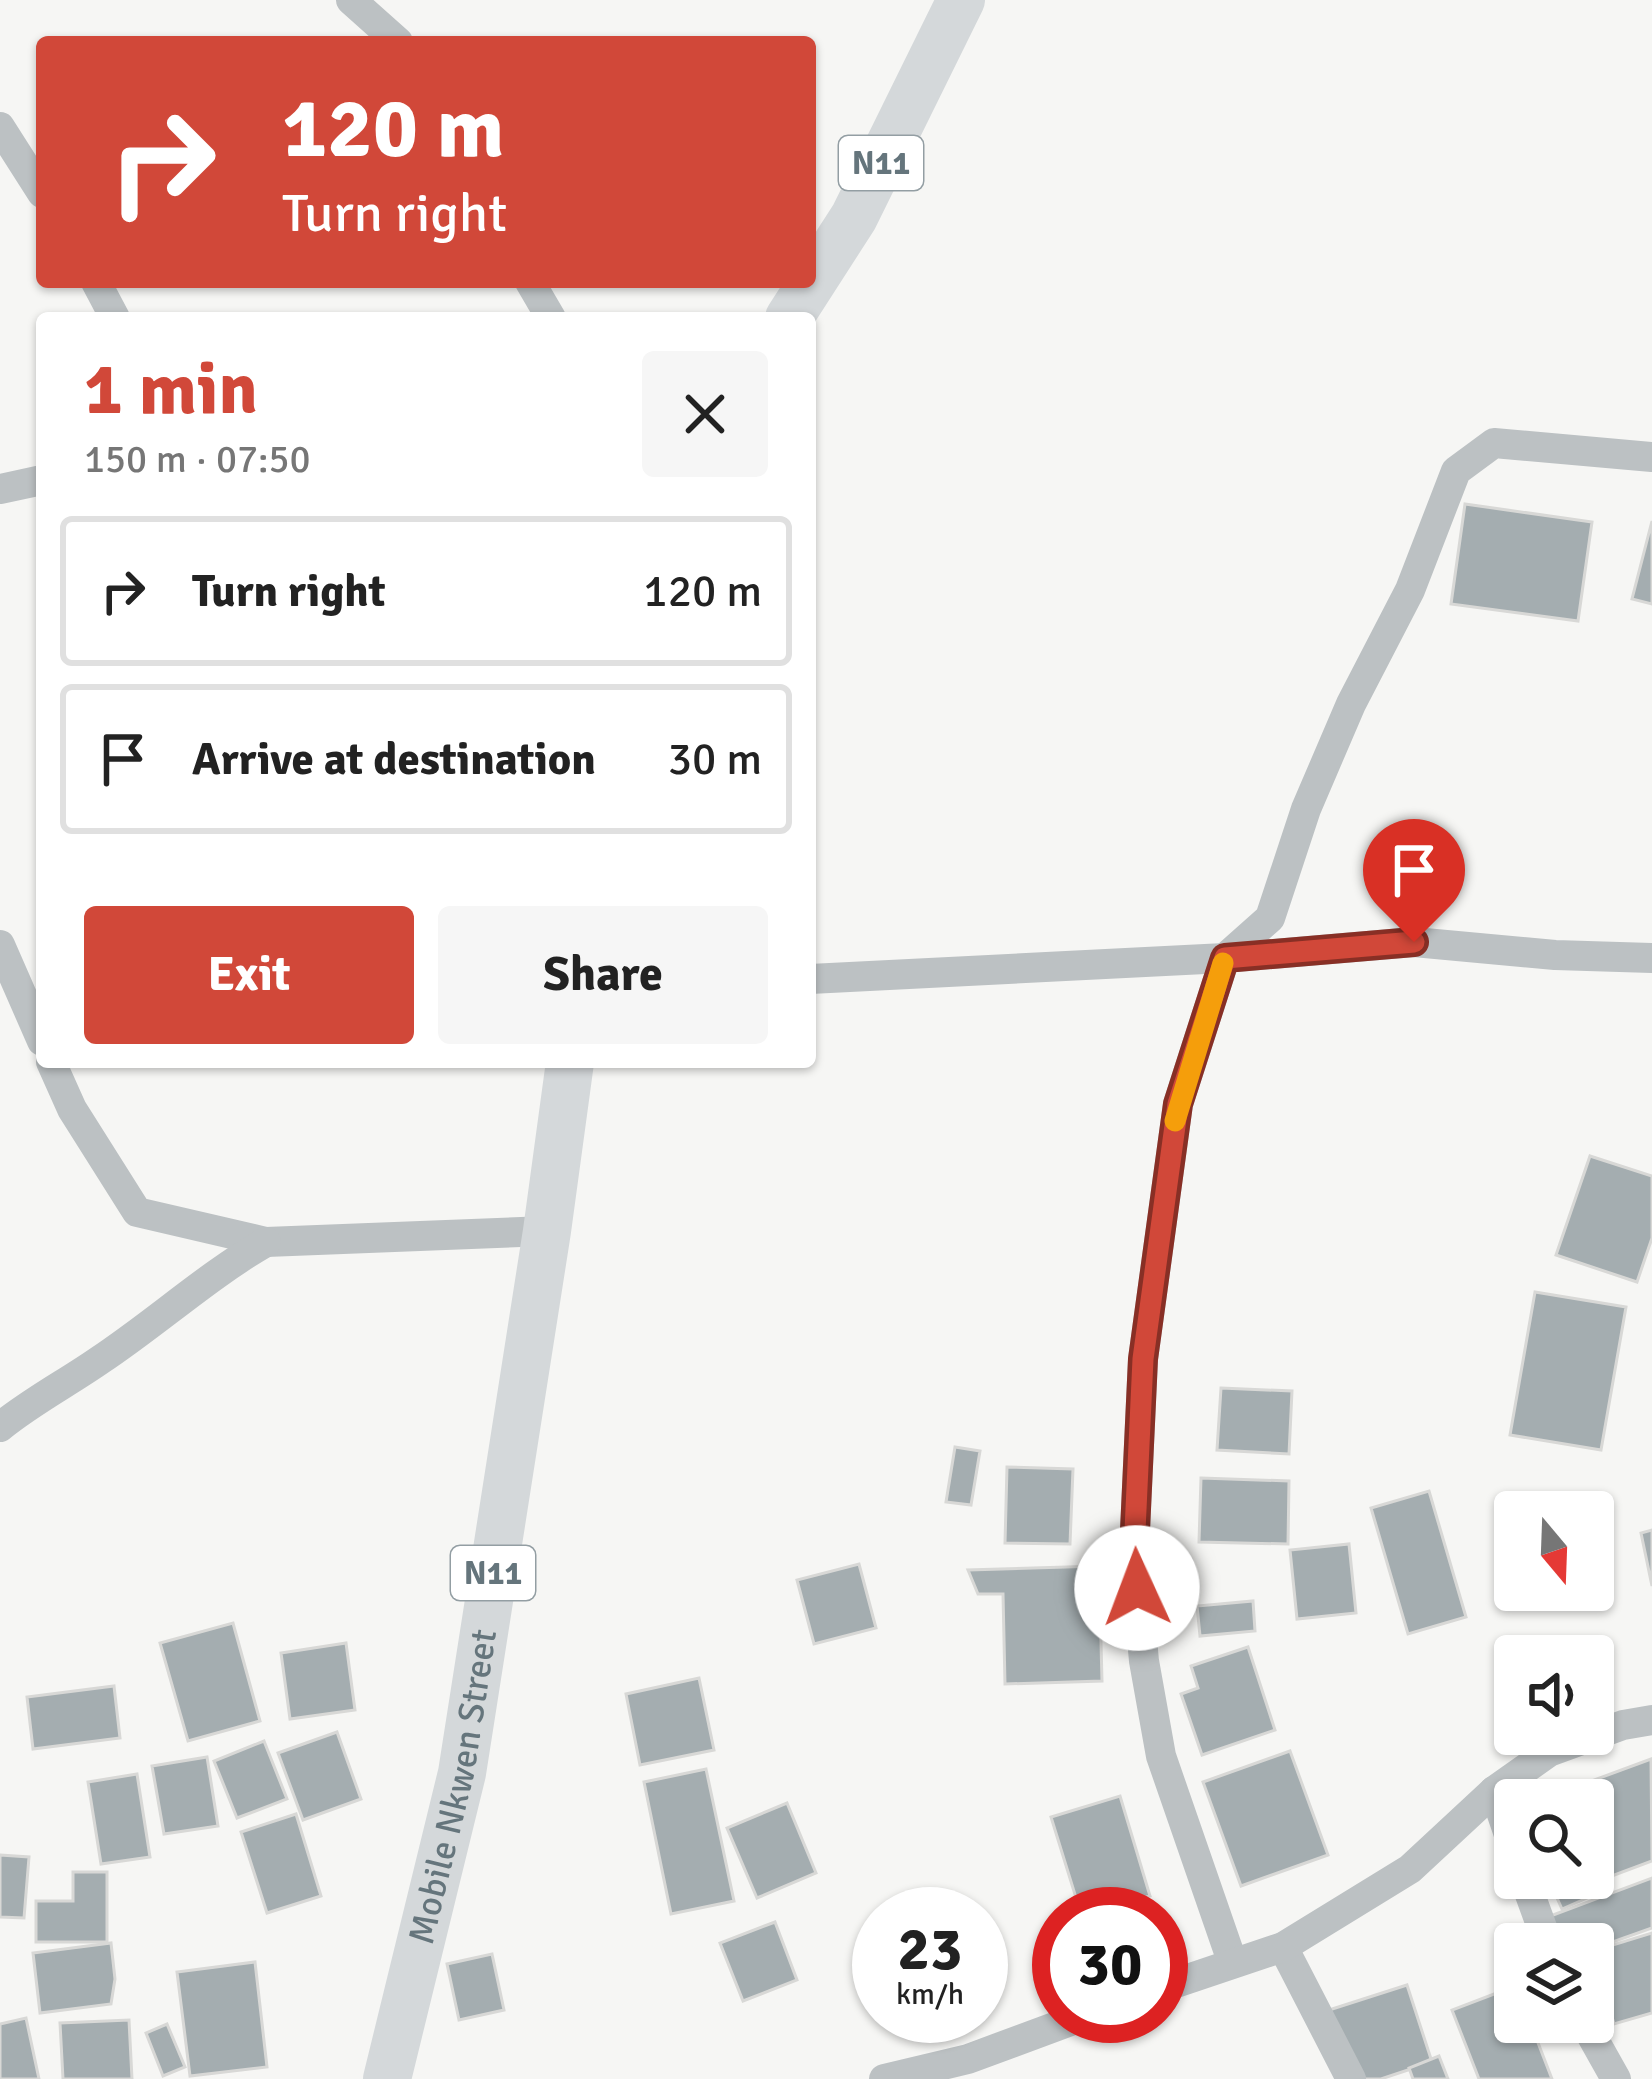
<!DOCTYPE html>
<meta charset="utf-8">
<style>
body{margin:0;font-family:Signika,sans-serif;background:#f6f6f6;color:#222;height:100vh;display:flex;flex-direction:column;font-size:45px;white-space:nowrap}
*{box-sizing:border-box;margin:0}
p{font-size:39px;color:#767676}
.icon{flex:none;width:66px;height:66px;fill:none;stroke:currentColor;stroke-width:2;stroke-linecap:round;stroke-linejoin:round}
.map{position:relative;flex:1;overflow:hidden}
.details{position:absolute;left:36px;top:312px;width:780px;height:756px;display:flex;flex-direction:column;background:#fff;border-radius:12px;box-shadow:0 3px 9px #0004}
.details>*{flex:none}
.banner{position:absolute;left:36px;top:36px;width:780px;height:252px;border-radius:12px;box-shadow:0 3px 9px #0004;background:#d14839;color:#fff;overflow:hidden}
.needle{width:78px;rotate:161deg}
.buttons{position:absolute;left:1494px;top:1491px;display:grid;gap:24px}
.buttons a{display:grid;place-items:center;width:120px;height:120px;border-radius:12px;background:#fff;box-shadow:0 3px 9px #0004;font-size:60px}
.speed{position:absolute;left:852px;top:1887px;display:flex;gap:24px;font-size:60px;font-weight:700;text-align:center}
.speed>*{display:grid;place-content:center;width:156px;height:156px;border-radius:50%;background:#fff;box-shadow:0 3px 9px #0004;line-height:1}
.speed small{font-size:30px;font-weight:400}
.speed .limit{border:18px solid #d22;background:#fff;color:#111}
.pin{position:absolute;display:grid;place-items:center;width:102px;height:102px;color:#fff;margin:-123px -51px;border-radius:50% 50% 50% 0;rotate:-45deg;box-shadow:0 0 12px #0007}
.pin .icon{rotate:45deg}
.me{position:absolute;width:132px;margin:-66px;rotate:358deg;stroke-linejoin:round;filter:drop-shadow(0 0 9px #0008)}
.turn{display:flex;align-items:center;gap:42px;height:252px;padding:0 48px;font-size:54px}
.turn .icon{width:156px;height:156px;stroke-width:2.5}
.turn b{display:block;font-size:84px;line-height:102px}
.round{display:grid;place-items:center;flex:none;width:126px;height:126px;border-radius:12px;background:#f6f6f6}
.overview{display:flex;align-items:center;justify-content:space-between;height:204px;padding:0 48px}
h1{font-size:72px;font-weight:700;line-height:90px;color:#d14839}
.action{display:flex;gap:24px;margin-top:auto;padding:24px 48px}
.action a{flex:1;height:138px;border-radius:12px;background:#d14839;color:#fff;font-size:48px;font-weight:700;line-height:138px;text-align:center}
.action a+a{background:#f6f6f6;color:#222}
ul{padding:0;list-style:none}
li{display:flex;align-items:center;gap:36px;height:150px;margin:0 24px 18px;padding:0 24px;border:6px solid #e0e0e0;border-radius:12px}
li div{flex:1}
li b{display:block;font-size:45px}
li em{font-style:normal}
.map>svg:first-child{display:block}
.building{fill:#a4adb0;stroke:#d8d8d6;stroke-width:3}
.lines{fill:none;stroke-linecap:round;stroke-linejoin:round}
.minor{stroke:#bcc1c3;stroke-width:30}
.trunk{stroke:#d4d8da;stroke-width:48}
.route-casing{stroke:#882f25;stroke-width:30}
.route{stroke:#d14839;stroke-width:21}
.slow{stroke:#f59e0b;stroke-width:21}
.labels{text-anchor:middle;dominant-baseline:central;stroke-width:12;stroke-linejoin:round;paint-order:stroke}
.shield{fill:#fff;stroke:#939ea3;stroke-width:3}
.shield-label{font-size:33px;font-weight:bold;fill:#65757c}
.street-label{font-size:36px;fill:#65757c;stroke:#fff}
</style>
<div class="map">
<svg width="1652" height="2079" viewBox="0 0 1652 2079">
<rect width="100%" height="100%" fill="#f6f6f4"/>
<!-- building -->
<g class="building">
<path d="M1465,504L1592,522L1578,621L1451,604Z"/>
<path d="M1652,521V604L1632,599Z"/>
<path d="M1590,1156L1652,1176V1238L1637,1282L1556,1255Z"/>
<path d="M1535,1292L1626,1307L1601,1450L1510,1435Z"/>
<path d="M1221,1388L1292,1391L1289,1454L1217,1450Z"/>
<path d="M955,1447L980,1451L971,1505L946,1502Z"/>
<path d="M1007,1467L1073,1469L1070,1544L1005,1543Z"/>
<path d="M1201,1478L1289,1481L1288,1544L1199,1542Z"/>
<path d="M1429,1491L1466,1617L1408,1634L1371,1508Z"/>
<path d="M1652,1530V1586L1641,1533Z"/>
<path d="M1349,1544L1356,1613L1297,1619L1290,1550Z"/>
<path d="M859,1564L876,1628L814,1644L797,1580Z"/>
<path d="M1099,1566L1102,1681L1005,1684L1003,1594H978L968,1570Z"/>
<path d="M1253,1601L1255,1631L1200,1636L1197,1606Z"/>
<path d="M233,1623L260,1721L188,1741L160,1643Z"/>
<path d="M346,1643L355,1710L290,1719L281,1653Z"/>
<path d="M1248,1647L1275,1730L1202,1755L1181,1694L1198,1688L1191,1666Z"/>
<path d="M699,1678L714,1750L640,1765L626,1694Z"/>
<path d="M114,1686L120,1738L33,1749L27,1697Z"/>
<path d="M337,1732L361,1799L303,1820L278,1753Z"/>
<path d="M264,1741L287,1799L237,1818L214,1761Z"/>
<path d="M1290,1751L1328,1855L1241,1886L1203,1782Z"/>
<path d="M207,1757L218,1826L164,1834L152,1766Z"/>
<path d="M1651,1759L1652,1861L1593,1883V1800H1561L1559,1793Z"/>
<path d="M706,1769L734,1901L671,1914L644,1782Z"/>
<path d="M137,1774L150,1857L101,1864L88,1782Z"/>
<path d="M1120,1796L1150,1896L1081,1914L1051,1817Z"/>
<path d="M787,1803L816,1873L757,1898L727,1828Z"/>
<path d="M296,1814L321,1896L267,1913L241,1832Z"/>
<path d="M0,1855L29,1857L24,1918L0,1917Z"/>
<path d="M73,1872H107V1942H36V1901H73Z"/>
<path d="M1548,1878H1589L1596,1894L1562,1909Z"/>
<path d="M1652,1878V1928L1593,1949V1944H1554L1545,1918Z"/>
<path d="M775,1922L797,1980L743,2001L720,1943Z"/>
<path d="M1652,1933V2013L1614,2024L1593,1951Z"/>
<path d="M111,1943L115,1979L111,2004L40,2013L33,1953Z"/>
<path d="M492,1954L504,2010L459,2020L447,1964Z"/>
<path d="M255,1962L267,2067L190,2076L177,1972Z"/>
<path d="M1407,1985L1432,2062L1381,2079H1351L1329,2010Z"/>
<path d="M1515,1986V2022H1530L1552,2079H1479L1452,2010Z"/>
<path d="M26,2018L39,2079H0V2024Z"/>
<path d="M129,2020L132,2079H63L60,2023Z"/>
<path d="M167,2024L185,2067L163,2076L146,2033Z"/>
<path d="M1439,2056L1448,2079H1413L1409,2068Z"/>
</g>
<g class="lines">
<!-- minor -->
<g class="minor">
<path d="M351,0L398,42"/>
<path d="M0,127L42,193"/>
<path d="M96,282L115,318"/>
<path d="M530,282L551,318"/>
<path d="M0,489L42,480"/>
<path d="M0,945L42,1041"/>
<path d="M810,979L1225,958L1414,942L1555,955L1652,958"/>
<path d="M51,1062L72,1109L137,1212L266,1242L547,1231"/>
<path d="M0,1427C32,1401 67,1383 100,1360C157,1322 207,1276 266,1242"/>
<path d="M1494,1791L1515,1852"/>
<path d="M1524,1878L1548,1944"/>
<path d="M1283,1947L1351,2079"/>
<path d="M1232,1961L1161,1756L1144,1661L1134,1552L1143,1359L1178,1104L1225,958L1270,918L1306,809L1351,704L1410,590L1456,471L1494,443L1652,457"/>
<path d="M1161,1988L1283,1947L1410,1869L1494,1791L1549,1752L1623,1725L1652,1720"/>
<path d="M1584,2022L1616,2079"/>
<path d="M884,2079L968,2059L1084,2016"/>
</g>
<!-- trunk -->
<g class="trunk">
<path d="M789,318L854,217L961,0"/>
<path id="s1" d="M387,2079L462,1773L547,1231L570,1062"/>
</g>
</g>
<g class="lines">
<defs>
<path id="route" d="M1137,1588L1134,1552L1143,1359L1178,1104L1225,958L1414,942"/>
</defs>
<!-- route casing -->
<use href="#route" class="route-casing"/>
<!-- route -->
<use href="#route" class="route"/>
<!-- slow -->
<path class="slow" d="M1175,1121L1223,963"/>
</g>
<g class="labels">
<!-- shield labels -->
<g class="shield">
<rect x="839" y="136" width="84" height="54" rx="9"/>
<rect x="451" y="1546" width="84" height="54" rx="9"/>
</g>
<g class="shield-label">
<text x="881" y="163">N11</text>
<text x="493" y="1573">N11</text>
</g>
<!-- street labels -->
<g class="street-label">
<text stroke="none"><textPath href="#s1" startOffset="300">Mobile Nkwen Street</textPath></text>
</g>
</g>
</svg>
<div class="buttons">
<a><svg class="needle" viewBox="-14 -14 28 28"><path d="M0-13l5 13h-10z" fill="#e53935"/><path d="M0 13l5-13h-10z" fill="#767676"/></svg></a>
<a><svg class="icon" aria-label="sound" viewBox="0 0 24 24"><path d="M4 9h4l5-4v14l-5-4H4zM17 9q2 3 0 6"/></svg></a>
<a><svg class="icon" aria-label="search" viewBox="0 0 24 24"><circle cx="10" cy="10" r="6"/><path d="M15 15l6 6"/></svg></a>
<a><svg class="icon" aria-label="layers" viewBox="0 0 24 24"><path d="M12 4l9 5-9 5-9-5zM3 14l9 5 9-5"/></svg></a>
</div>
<div class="speed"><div>23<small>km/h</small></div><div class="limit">30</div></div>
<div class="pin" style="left:1414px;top:942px;background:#d93025"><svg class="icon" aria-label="arrive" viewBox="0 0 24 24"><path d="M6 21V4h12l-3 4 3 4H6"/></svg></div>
<svg class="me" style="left:1137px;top:1588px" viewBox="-20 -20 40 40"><circle r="19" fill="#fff"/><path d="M0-13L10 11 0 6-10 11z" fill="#d14839"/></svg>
<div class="banner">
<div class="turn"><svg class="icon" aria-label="right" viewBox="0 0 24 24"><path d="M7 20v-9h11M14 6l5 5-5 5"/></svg><div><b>120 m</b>Turn right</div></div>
</div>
<section class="details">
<div class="overview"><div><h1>1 min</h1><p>150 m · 07:50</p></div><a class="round"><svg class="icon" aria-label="close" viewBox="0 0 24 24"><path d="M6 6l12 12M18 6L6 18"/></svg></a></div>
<ul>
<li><svg class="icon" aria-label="right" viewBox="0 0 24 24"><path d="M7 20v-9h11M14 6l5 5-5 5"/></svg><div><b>Turn right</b></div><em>120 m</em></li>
<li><svg class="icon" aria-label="arrive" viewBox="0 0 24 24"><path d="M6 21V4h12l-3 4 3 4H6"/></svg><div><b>Arrive at destination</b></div><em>30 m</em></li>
</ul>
<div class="action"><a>Exit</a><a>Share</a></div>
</section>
</div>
